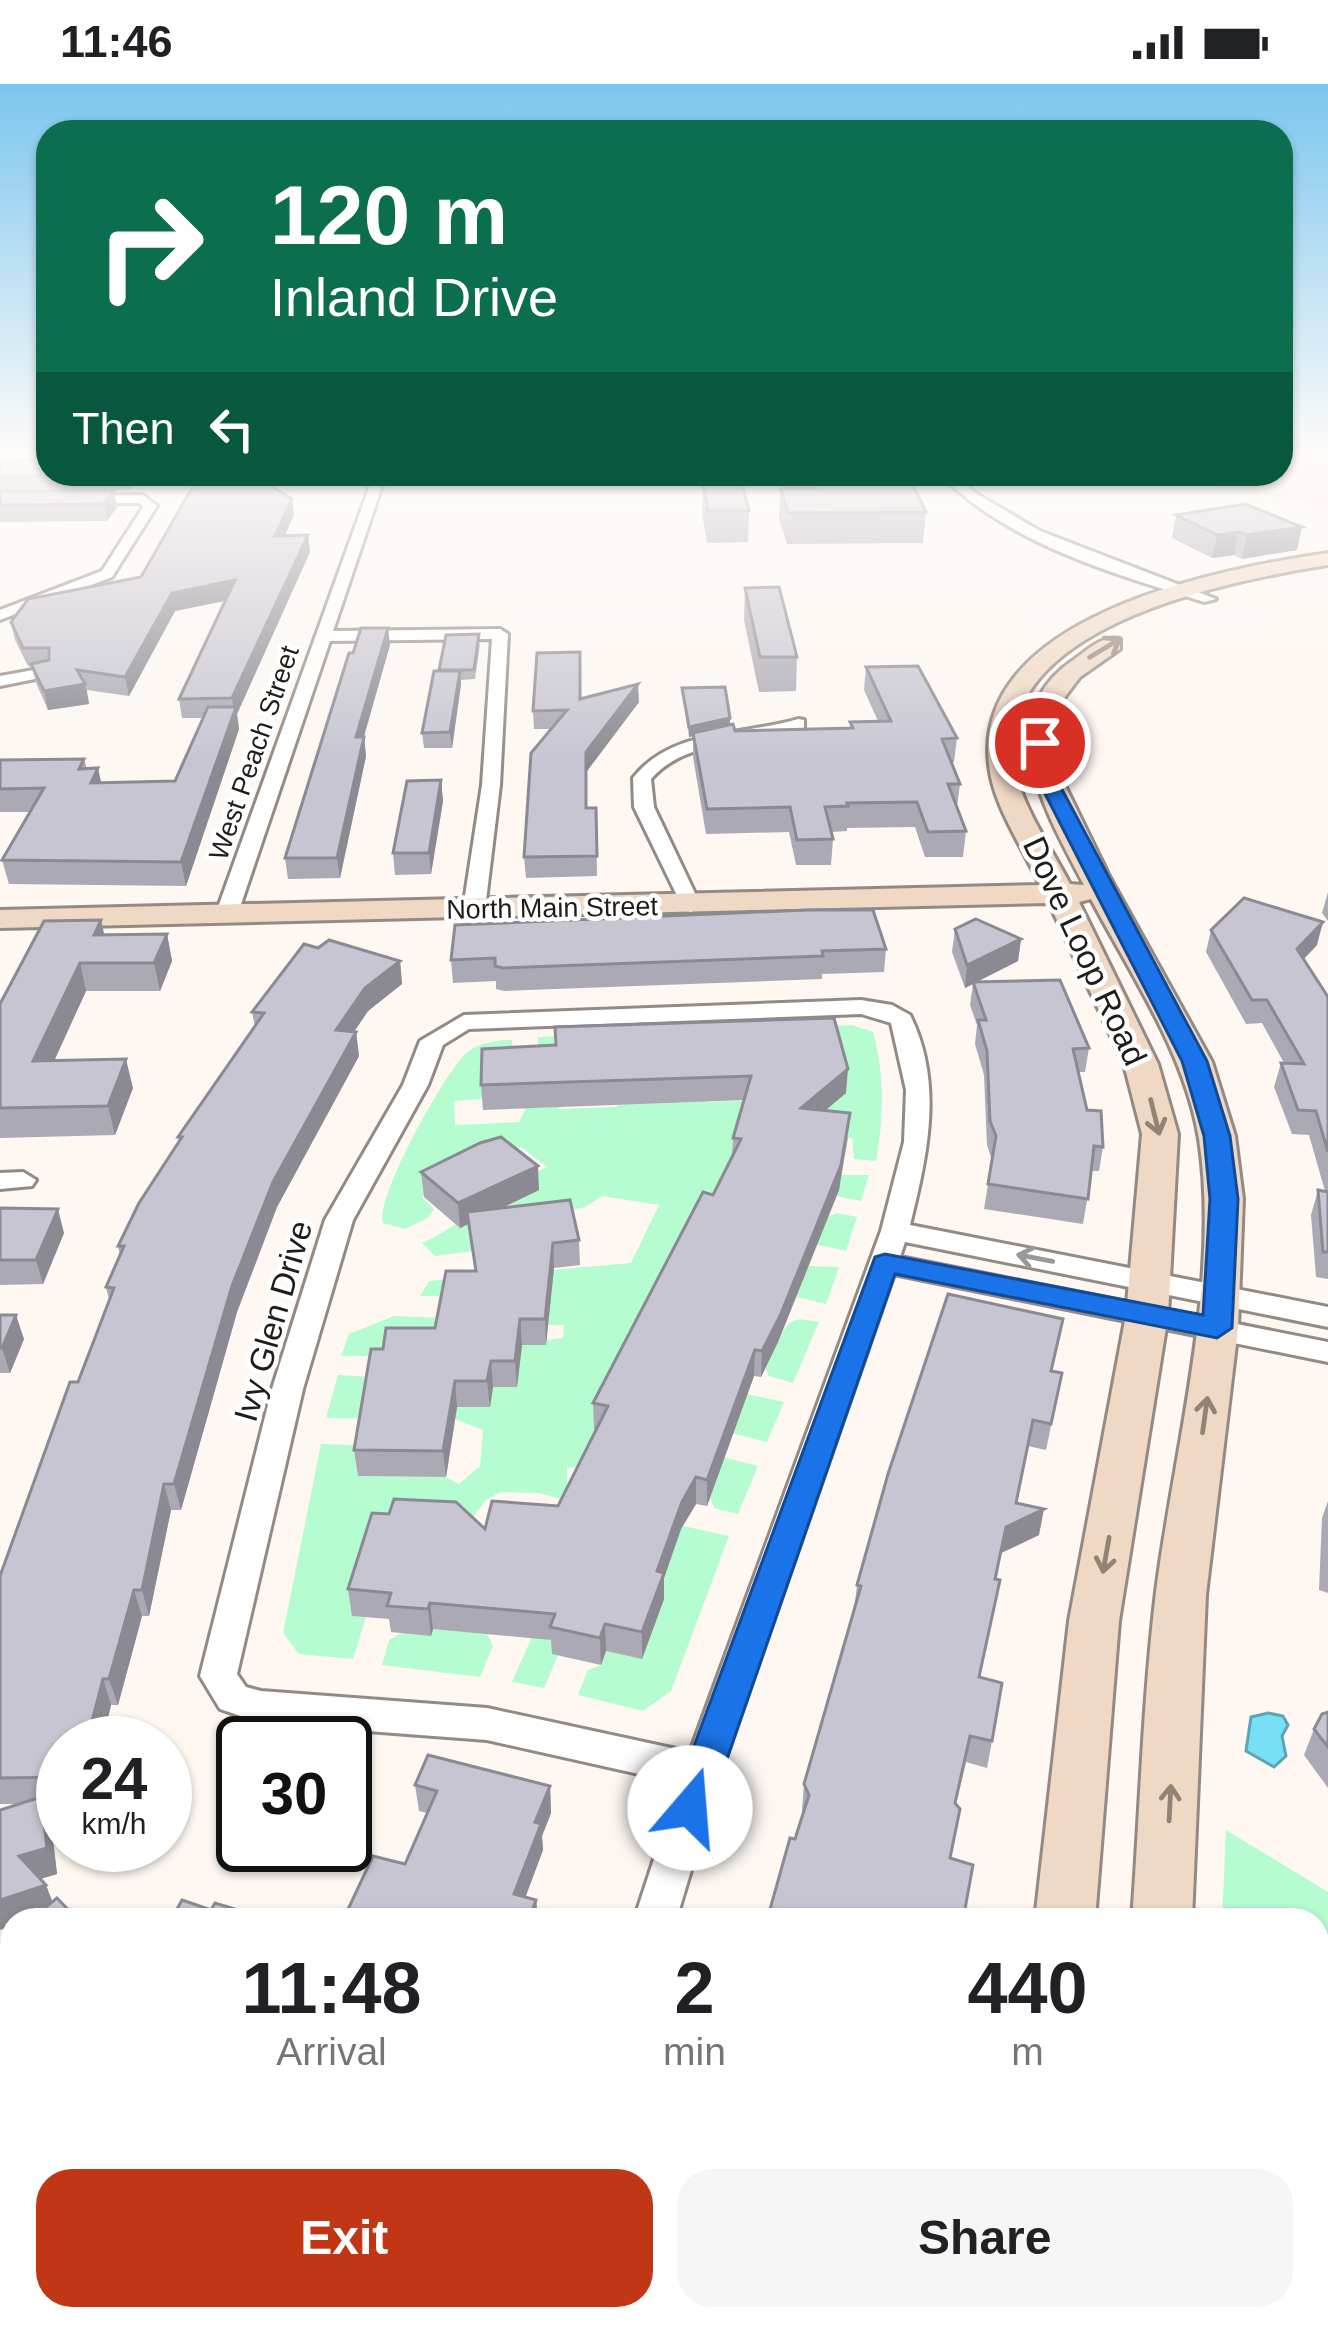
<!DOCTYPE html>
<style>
body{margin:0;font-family:Arial,sans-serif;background:#f6f6f6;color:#202124;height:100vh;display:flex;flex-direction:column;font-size:45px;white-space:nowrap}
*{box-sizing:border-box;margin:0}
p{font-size:39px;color:#757577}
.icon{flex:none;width:66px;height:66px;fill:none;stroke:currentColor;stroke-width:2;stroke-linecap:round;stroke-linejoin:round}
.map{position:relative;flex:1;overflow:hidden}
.sheet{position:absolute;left:0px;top:1824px;width:1329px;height:423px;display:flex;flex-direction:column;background:#fff;border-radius:36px 36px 0 0;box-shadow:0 3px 9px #0004}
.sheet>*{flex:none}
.guide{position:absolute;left:36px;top:36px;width:1257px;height:366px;border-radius:36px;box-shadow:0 3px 9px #0004;background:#0b6e4f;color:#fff;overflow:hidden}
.speed{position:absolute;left:36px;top:1632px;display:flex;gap:24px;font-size:60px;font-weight:700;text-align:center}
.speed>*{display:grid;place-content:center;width:156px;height:156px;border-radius:50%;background:#fff;box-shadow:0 3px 9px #0004;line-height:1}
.speed small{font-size:30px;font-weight:400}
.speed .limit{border:6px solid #111;border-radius:18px;background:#fff;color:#111}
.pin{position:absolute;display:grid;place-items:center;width:102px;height:102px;color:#fff;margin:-51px;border:6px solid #fff;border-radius:50%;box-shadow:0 3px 12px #0007}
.me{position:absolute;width:132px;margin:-66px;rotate:18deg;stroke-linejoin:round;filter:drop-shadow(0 0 9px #0008)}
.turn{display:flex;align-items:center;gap:42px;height:252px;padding:0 36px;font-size:54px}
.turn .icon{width:156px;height:156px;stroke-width:2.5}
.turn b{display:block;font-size:84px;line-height:102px}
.then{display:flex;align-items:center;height:114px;padding:0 36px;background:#0003;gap:24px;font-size:45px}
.eta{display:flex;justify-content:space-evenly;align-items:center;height:204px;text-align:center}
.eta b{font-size:72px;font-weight:600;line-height:84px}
.button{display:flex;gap:24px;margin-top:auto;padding:24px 36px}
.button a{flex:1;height:138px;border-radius:36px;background:#c13716;color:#fff;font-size:48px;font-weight:600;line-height:138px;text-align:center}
.button a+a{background:#f6f6f6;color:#202124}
.status{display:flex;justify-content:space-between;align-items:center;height:84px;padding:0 60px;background:#fff;direction:ltr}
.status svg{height:33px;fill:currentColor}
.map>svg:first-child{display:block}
.built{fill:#fbe8db}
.green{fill:#b5fcd1}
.water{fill:#77e0f6;stroke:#5da5b4;stroke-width:3}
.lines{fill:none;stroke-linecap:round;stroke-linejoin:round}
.minor-casing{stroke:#958a83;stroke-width:6}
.secondary-casing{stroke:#958a83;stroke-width:6}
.minor{fill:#fff;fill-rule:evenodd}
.secondary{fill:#efd8c4;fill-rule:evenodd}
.wall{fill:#aba9b4}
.shaded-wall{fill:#8b8a92}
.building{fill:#c7c5d1;stroke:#8b8a92;stroke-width:3}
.oneway{stroke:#928377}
.oneway2{stroke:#9b9998}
.route{fill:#1a73e8;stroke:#114b97;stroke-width:3}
.labels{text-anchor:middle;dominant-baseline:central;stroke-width:9;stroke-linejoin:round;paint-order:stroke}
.far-street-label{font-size:27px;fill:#201c19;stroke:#fff}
.street-label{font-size:33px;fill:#201c19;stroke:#fff}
</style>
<div class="status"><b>11:46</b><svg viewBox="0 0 49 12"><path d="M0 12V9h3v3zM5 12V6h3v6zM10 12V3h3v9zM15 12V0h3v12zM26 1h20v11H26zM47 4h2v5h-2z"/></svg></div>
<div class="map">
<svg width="1328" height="2246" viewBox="0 0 1328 2246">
<rect width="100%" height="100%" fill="#fef7f2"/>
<!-- built -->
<path class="built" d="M1281,366H1328V422L1180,397L1176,390H1281Z"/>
<!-- green -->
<g class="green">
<path d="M852,941L873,948C885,992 884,1032 876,1077L854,1075L852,1054L742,1043L732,1055L841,1091H869L861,1117L826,1110L822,1148L828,1133L837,1129L857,1133L846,1167L814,1160L808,1182L839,1183L826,1220L784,1210L778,1258C789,1234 793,1233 819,1238L793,1299L769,1292L765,1284H626L784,1318L767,1358L732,1349L742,1324L722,1373L758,1382L738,1430L714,1424L710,1414L718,1392L602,1364L593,1382L567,1384V1417L539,1409L501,1408L486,1416L462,1448L353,1532L366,1533L353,1575L299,1570L283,1549L321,1360L353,1361V1367L363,1368L359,1392L446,1393L459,1400L480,1382L483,1346L455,1335L326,1334L338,1291L517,1302L520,1271L341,1272L349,1250L394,1232L444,1234L441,1260L546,1261L547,1256L563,1254L564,1241H549L550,1213L420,1212L429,1197L631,1179L659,1121L602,1112L585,1123L475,1147L472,1167L435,1172L422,1159C467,1138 502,1103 547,1083L521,1063L422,1113L434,1125L428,1134L405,1145L383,1139C375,1114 444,990 466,969C478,959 497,956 512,956L513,982L483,1015L454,1017L455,1041L519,1038L526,1024H546V989L539,985L538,953L584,951L556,967L559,1025L617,1023L613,965L708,1018L768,1015L797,943Z"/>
<path d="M601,1424L729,1452L671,1607L643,1627L578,1611L588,1586L601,1581L606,1567L642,1574L667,1484L553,1569L558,1571L544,1604L512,1598L535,1546Z"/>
<path d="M434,1540L487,1550L493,1562L480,1593L382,1581L389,1556L402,1549L431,1551Z"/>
<path d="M1226,1746L1328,1808V2246H1202L1203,2235H1317V1836H1222Z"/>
</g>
<!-- water -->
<path class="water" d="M1268,1629L1283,1632L1288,1641L1282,1652L1286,1672L1274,1683L1246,1667L1251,1633Z"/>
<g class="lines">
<defs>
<g id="minor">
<path d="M374,390H386L333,547L500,545L508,550L500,701L485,825L474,831L463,825L482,701L492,555L330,557L238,829L227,835L220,833L216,829Z"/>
<path d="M940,390H953L977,410L1040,447L1216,515L1204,518C1113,489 1008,460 940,390Z"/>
<path d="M143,411L157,422L112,493L0,536V526L102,487L143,423L140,419H82L77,412Z"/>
<path d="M44,584L50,586V592L0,602V592Z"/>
<path d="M798,635L804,636V644C753,664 690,651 651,695L654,723L701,822L691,828L684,826L634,723L633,694C672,644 742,652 798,635Z"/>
<path d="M861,916L892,921L910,931C944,999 927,1072 910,1141L1328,1223V1243L905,1158L900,1173L1328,1258V1278L894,1190L721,1687L676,1836H634L679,1699L487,1656L261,1639L220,1625L200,1592L272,1305L325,1136L403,1001L420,957L464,931ZM861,930L891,939L906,1006L904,1058L881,1147L690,1668L487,1624L261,1607L246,1603L237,1590L303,1305L353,1136L428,1001L443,961L469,945Z"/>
<path d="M23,1088L36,1096L32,1102L0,1105V1089Z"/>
<path d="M505,2235H555L552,2246H502Z"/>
</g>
<g id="secondary">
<path d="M1328,469V481C1226,497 980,544 1017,693C1026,729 1053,767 1070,800L1084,801C1049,733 988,635 1072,577C1087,567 1101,551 1120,555V565L1080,593L1061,618L1054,647V679L1110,794L1212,978L1235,1052L1243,1115L1238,1244L1206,1511L1192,1836H1132C1140,1727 1143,1616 1156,1508C1174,1366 1221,1196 1199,1055C1185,969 1131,891 1091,815L1079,818L1158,980L1178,1050L1168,1231L1119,1537L1095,1836H1035L1069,1537L1126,1231L1142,1050L1124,980L1049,819L0,844V826L1040,801C1025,768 998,728 991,693C958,534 1219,485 1328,469Z"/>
<path d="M971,2235H1043L1042,2246H970Z"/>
<path d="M1090,2235H1162L1161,2246H1089Z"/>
</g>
</defs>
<!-- minor casing -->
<use href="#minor" class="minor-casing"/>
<!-- secondary casing -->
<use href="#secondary" class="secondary-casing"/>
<!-- minor -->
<use href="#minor" class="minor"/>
<!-- secondary -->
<use href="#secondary" class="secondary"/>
</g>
<!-- wall -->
<g class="wall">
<path d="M0,377L48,390H252L294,431L284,452L308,451L310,468L237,630L239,645L186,802L9,800L2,776L31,728H0V676L84,675L87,685L101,699L175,697L203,634H182L179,615L225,517L175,527L129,612L87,606L89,620L48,626L36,599L32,583L28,582L15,556L11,538L141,493L196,397L135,398L129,406L35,407L117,423L107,437L0,438Z"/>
<path d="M813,396L926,428L923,459L787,460L779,435L780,404H813Z"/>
<path d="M703,400L749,427L748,458L707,459L702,430Z"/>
<path d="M1245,420L1297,466L1242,475L1234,471L1212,474L1172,454L1176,431Z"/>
<path d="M745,504L797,573L796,607L759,608L744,536Z"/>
<path d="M480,560L475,595L461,596L452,664H424L422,649L439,587Z"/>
<path d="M390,561L364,653L366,672L340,794L288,795L285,774L353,569Z"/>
<path d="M866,583L957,654L954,678H951L960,700L957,723L966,747L963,773H925L915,743L847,744V747L831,748L833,755L831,781H796L789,748L706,750L693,673V652L689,653L682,604L730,641L735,647L850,644V638L878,637L864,606Z"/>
<path d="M580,615L639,618L587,687V724H596L597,792L526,794L524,773L551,645H534L533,627Z"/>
<path d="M441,696L443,717L431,790L395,791L393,769Z"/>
<path d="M1328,808V837L1322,829Z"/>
<path d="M101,836L104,851L167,850L172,877L160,907H86L54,976L133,1004L115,1051L0,1054V920Z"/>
<path d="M955,845L1021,855L1018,877L976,898L1089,964L1085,988H1078L1087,1026L1103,1063L1099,1087H1092L1083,1140L984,1125L992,1076L987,1061L984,991L975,960L977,941L970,921L973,900L965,904L952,868Z"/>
<path d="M1211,846L1317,861L1304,875L1328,913V1195L1316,1193L1311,1131L1318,1106L1325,1107L1309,1051L1292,1050L1274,1003L1281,979H1284L1262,939L1246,940L1206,868Z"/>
<path d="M318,864L400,877L402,900L368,927L354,948H356L359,972L277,1123L237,1228L181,1426H171L149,1532H142L118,1621H111L102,1659H63V1719H43L51,1739L57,1790L40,1795L46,1801L52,1818L78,1836H12L20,1720H0V1492L109,1216L106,1203L120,1171L118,1162L179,1058L178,1053L255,943L252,928Z"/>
<path d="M886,865L884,888L822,890V895L504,907L496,905V897L453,899L451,876Z"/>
<path d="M556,961L846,1009L825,1026L848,1054L839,1106L778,1258L761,1293L754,1292L707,1422L696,1420L681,1445L664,1494V1515L642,1575L606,1567L601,1581L552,1570L551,1556L433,1545L431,1552L391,1548L389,1535L352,1532L348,1505L485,1445L558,1422L596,1346L594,1345L593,1319L713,1111L732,1073L733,1054L744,1016L483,1026L481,1001Z"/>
<path d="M421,1088L539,1106L502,1124L579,1156L580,1181L554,1184L546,1261H522L517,1303H493L490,1323H457L446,1393L358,1392L354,1366L383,1265L435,1244L475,1187L468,1140L460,1144L424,1113Z"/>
<path d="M0,1124L64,1149L43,1200L0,1201Z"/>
<path d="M0,1231L24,1255L10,1289H0Z"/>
<path d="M1058,1261L1052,1287L1062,1289L1046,1366L1028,1362L1016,1419L1039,1451L1001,1469L980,1594L992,1657L987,1684L966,1678L956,1720L950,1775L795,1755L803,1730L802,1726L804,1700L854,1527L857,1501Z"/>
<path d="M1328,1417V1509L1319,1506L1322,1434Z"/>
<path d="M1328,1628V1704L1304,1671L1314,1645Z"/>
<path d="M415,1701L550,1702L551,1729L542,1752L543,1766L525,1813L536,1816L538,1836H343L405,1780L427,1729L419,1727Z"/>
<path d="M663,2235H840L846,2246H663Z"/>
</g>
<!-- shaded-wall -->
<g class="shaded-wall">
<path d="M126,390H133L135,398L129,406Z"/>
<path d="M114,407L117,423L107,437L104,420Z"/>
<path d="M292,415L294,431L277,469L275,452Z"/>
<path d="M1302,443L1297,466L1242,475L1247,451Z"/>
<path d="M1239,448L1234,471L1212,474L1217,451Z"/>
<path d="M308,451L310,468L237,630L239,645L186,802L181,778L234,627L232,614Z"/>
<path d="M235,496L238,514L175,527L129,612L125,593L172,509Z"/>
<path d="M388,544L390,561L358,672L356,653Z"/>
<path d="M460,587L461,601L452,664L450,648Z"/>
<path d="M85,600L89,620L48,626L44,607Z"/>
<path d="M638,600L639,618L587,687L586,668Z"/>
<path d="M730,634V644L689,653V643Z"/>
<path d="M364,653L366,672L340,794L337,774Z"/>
<path d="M98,684L103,707L91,699Z"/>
<path d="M441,696L443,717L431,790L429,769Z"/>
<path d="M101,836L107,863L94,851Z"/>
<path d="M1323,838L1317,861L1291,888L1297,865Z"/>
<path d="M167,850L172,877L160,907L154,879Z"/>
<path d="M1021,855L1018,877L965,904L967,881Z"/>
<path d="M400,877L402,900L368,927L339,970L336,946L365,904Z"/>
<path d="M80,879L86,907L41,1006L33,977Z"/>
<path d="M356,948L359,972L277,1123L237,1228L181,1426L174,1400L232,1202L273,1098Z"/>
<path d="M126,975L133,1004L115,1051L108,1022Z"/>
<path d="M848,985L846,1009L800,1048L801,1024Z"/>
<path d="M850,1029L839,1106L778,1258L761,1293L762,1267Z"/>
<path d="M538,1082L539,1106L460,1144L458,1119Z"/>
<path d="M58,1125L64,1149L43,1200L36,1176Z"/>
<path d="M553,1159L554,1184L546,1261L545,1235Z"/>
<path d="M16,1231L24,1255L10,1289L2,1264Z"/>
<path d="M520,1235L522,1261L517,1303L515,1277Z"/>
<path d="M755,1266L754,1292L707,1422V1396Z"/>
<path d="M491,1277L493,1303L490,1323L487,1297Z"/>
<path d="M455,1297L457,1323L446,1393L443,1367Z"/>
<path d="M696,1393V1420L681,1445L664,1494V1515L642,1575V1548L657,1487L682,1418Z"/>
<path d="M164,1400L171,1426L149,1532L142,1506Z"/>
<path d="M1044,1425L1039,1451L1001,1469L1006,1443Z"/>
<path d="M134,1506L142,1532L118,1621L109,1595Z"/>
<path d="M430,1519L433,1545L431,1552L428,1525Z"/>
<path d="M605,1540L606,1567L601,1581L600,1554Z"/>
<path d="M103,1595L111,1621L102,1659H97L91,1641Z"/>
<path d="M86,1641L92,1659H85L82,1653Z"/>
<path d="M550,1702L551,1729L542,1752L543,1766L517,1836L514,1810L535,1738Z"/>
<path d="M41,1713L51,1739L57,1790L30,1798L19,1772Z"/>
<path d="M46,1801L56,1827L30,1836H12V1842L0,1846V1816Z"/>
<path d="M536,1816L538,1836H529Z"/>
<path d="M12,1970V2005L0,2016V1980Z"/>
<path d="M26,2235H44L41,2246H23Z"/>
</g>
<!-- building -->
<g class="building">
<path d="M48,376V390H116L0,392V377Z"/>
<path d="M200,390H252L292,415L275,452L308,451L232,614L179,615L235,496L172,509L125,593L77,586L85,600L44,607L31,580L49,576V564H23L11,538L28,515L141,493Z"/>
<path d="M910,395L926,428L788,429L780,404H816L813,396Z"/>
<path d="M742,399L749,427H708L703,400Z"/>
<path d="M0,407H114L104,420L0,421Z"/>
<path d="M1245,420L1302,443L1247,451L1239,448L1217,451L1176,431Z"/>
<path d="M779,503L797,573H760L745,504Z"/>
<path d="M361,544H388L356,653H364L337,774H285L349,569H353Z"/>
<path d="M479,550L474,586H439L446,551Z"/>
<path d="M580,568V615L638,600L586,668V724H596L597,772L524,773L531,669L567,626L533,627L537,569Z"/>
<path d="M918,582L957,654L942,655L960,700H948L966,747L928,748L917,718L847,719L848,722L825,723L833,755L797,756L790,723L707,725L693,649L733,640L735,647L853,644L850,638L891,637L866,583Z"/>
<path d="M434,587H460L450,648L422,649Z"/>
<path d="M725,603L730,634L689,643L682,604Z"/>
<path d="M208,623H236L181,778L2,776L44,704L0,705V676L84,675L79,685L98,684L91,699L175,697Z"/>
<path d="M441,696L429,769H393L407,697Z"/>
<path d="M1244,814L1323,838L1297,865L1328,913V1068L1316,1027L1298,1026L1281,979L1304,980L1267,916H1252L1211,846Z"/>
<path d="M808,826H873L886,865L822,867L823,872L503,884L495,882V874L451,876L455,841Z"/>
<path d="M976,835L1021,855L967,881L955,845Z"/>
<path d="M101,836L94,851L167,850L154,879H80L33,977L126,975L108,1022L0,1024V920L44,837Z"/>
<path d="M329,856L400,877L365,904L336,946L356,948L273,1098L232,1202L174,1400H164L142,1506H134L109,1595H103L91,1641H86L82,1653H74L72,1659H63V1693L0,1694V1492L70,1298H78L114,1204L106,1203L124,1162H118L139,1119L182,1053H178L264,929L252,928L304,860L318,864Z"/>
<path d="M1060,896L1089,964L1073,965L1087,1026L1101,1027L1103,1063L1094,1062L1088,1115L988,1100L996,1052L990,1037L987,967L978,936H986L973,898Z"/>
<path d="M834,934L848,985L801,1024L850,1029L841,1081L780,1232L762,1267L755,1266L707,1396L696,1393L682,1418L657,1487L664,1489L642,1548L605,1540L600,1554L550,1543L555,1530L430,1519L428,1525L387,1522L391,1509L348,1505L372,1429L389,1430L394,1415L456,1418L485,1445L492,1417L558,1422L608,1322L593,1319L703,1108L713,1111L741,1055L733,1054L751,992L481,1001L482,965L556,961L555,943Z"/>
<path d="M501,1053L538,1082L458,1119L421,1088L480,1059Z"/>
<path d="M1318,1106L1328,1108V1168H1323Z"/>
<path d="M570,1116L579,1156L553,1159L545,1235H520L515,1277H491L487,1297H455L443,1367L354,1366L371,1265H383L386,1244H435L446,1187H476L467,1128Z"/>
<path d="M0,1124L58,1125L36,1176H0Z"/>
<path d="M948,1210L1063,1235L1051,1287L1062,1289L1051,1340L1033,1336L1016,1419L1044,1425L1006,1443L995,1495L1000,1496L979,1593L1002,1599L992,1657L970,1652L955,1719L960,1725L950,1774L973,1781L963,1836H767L790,1754L795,1755L809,1711L804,1700L861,1502L857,1501L888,1390Z"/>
<path d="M0,1231H16L2,1264H0Z"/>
<path d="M1328,1628V1663L1314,1645L1322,1630Z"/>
<path d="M428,1671L550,1702L535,1738L541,1740L514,1810L536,1816L529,1836H343L373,1772L405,1780L437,1707L415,1701Z"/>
<path d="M41,1713L47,1764L19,1772L46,1801L0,1816V1726Z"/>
<path d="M57,1814L78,1836H30Z"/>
<path d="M182,1816L211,1826L215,1819L241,1827L236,1836H171Z"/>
<path d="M95,1827L103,1836H83Z"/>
<path d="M12,1850V1970L0,1980V1860Z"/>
<path d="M12,2208V2235H26L23,2246H0V2209Z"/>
<path d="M669,2235H840L846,2246H667Z"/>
<path d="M336,2241L335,2246H290L291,2243Z"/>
</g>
<!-- one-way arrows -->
<defs><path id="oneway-shaft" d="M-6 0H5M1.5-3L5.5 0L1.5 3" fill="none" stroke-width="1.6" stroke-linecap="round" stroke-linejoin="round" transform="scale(3)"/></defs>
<g class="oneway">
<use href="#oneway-shaft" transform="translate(1105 564) rotate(-31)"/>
<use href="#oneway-shaft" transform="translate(1155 1033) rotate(76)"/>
<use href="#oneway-shaft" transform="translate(1205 1331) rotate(-82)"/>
<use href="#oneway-shaft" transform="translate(1106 1471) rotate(100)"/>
<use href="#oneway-shaft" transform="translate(1170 1719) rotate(-87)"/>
</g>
<use class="oneway2" href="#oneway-shaft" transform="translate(1035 1174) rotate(-169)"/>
<!-- sky -->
<linearGradient id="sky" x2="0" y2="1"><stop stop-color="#7bc6ee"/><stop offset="0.54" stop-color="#fffbf9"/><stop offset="1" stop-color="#fffbf9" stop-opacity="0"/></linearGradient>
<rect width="1328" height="681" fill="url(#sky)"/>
<!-- route -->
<path class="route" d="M1040,654L1049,659L1058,698L1207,977L1230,1052L1238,1115L1232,1244L1217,1254L895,1190L710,1724L704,1737L690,1742L676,1737L671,1724L875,1173L885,1170L1203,1231L1210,1115L1204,1052L1182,977L1039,698L1031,659Z"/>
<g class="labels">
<!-- far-street labels -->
<g class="far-street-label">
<text transform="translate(254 669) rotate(-71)">West Peach Street</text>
<text transform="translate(552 824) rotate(-1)">North Main Street</text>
</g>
<!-- street labels -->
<g class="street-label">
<text transform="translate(1085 867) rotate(65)">Dove Loop Road</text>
<text transform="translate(273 1237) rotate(-74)">Ivy Glen Drive</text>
</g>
</g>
</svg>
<div class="speed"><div>24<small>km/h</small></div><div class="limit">30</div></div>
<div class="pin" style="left:1040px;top:659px;background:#d93025"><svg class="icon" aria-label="arrive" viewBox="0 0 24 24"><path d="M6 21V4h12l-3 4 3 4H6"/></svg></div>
<svg class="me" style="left:690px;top:1724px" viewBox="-20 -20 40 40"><circle r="19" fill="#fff"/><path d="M0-13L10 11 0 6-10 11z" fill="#1a73e8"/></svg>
<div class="guide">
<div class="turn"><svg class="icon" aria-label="right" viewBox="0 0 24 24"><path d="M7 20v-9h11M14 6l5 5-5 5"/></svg><div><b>120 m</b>Inland Drive</div></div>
<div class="then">Then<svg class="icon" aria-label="left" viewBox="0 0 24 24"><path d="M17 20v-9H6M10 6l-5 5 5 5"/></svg></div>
</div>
<section class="sheet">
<div class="eta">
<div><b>11:48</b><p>Arrival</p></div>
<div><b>2</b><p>min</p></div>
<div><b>440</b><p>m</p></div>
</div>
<div class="button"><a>Exit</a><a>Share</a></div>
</section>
</div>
